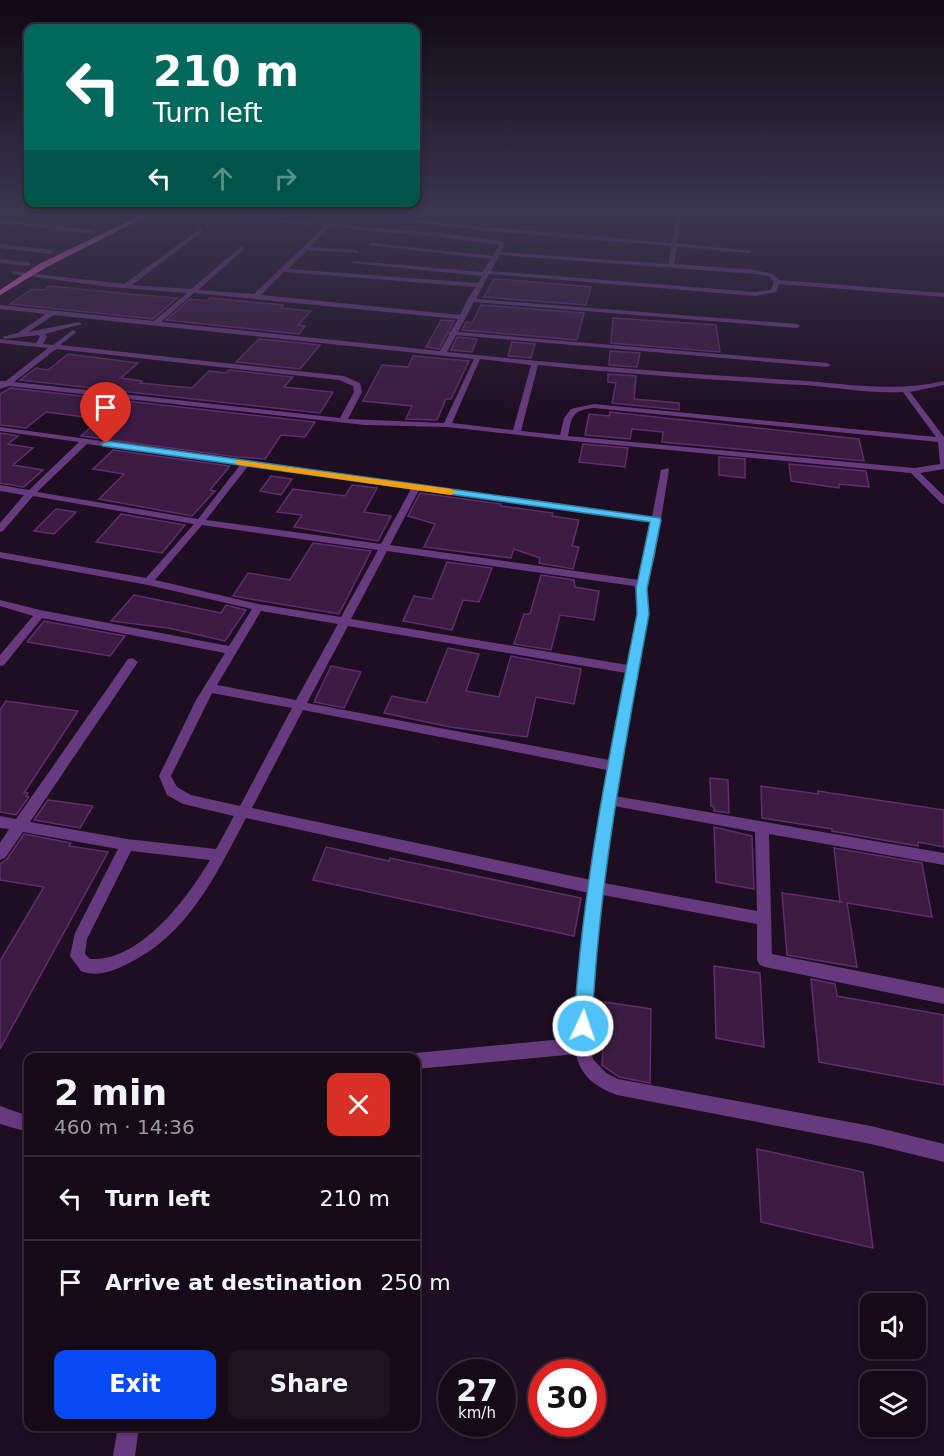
<!DOCTYPE html>
<meta charset="utf-8">
<style>
body{margin:0;font-family:"DejaVu Sans",sans-serif;background:#1f1322;color:#f1f3f6;height:100vh;display:flex;flex-direction:column;font-size:22px;white-space:nowrap}
*{box-sizing:border-box;margin:0}
p{font-size:20px;color:#9e9aa2}
.icon{flex:none;width:33px;height:33px;fill:none;stroke:currentColor;stroke-width:2;stroke-linecap:round;stroke-linejoin:round}
.map{position:relative;flex:1;overflow:hidden}
.drawer{position:absolute;left:24px;top:1053px;width:396px;height:378px;display:flex;flex-direction:column;background:#160a19;border-radius:12px;box-shadow:0 3px 9px #0003,0 0 0 2px #352b38}
.drawer>*{flex:none}
.hud{position:absolute;left:24px;top:24px;width:396px;height:183px;border-radius:12px;box-shadow:0 3px 9px #0003,0 0 0 2px #352b38;background:#00695c;color:#fff;overflow:hidden}
.tools{position:absolute;left:860px;top:1293px;display:grid;gap:12px}
.tools a{display:grid;place-items:center;width:66px;height:66px;border-radius:12px;background:#160a19;box-shadow:0 3px 9px #0003,0 0 0 2px #352b38;font-size:30px}
.speed{position:absolute;left:438px;top:1359px;display:flex;gap:12px;font-size:30px;font-weight:700;text-align:center}
.speed>*{display:grid;place-content:center;width:78px;height:78px;border-radius:50%;background:#160a19;box-shadow:0 3px 9px #0003,0 0 0 2px #352b38;line-height:1}
.speed small{font-size:15px;font-weight:400}
.speed .limit{border:9px solid #d22;background:#fff;color:#111}
.pin{position:absolute;display:grid;place-items:center;width:51px;height:51px;color:#fff;margin:-62px -26px;border-radius:50% 50% 50% 0;rotate:-45deg;box-shadow:0 0 6px #0007}
.pin .icon{rotate:45deg}
.me{position:absolute;width:66px;margin:-33px;rotate:3deg;stroke-linejoin:round;filter:drop-shadow(0 0 4px #0008)}
.turn{display:flex;align-items:center;gap:21px;height:126px;padding:0 30px;font-size:27px}
.turn .icon{width:78px;height:78px;stroke-width:2.5}
.turn b{display:block;font-size:42px;line-height:51px}
.lanes{display:flex;align-items:center;height:57px;padding:0 30px;background:#0003;justify-content:center;gap:30px;direction:ltr}
.lanes .off{opacity:.35}
.round{display:grid;place-items:center;flex:none;width:63px;height:63px;border-radius:12px;background:#1f1322}
.head{display:flex;align-items:center;justify-content:space-between;height:102px;padding:0 30px}
h1{font-size:36px;font-weight:700;line-height:45px}
.cta{display:flex;gap:12px;margin-top:auto;padding:12px 30px}
.cta a{flex:1;height:69px;border-radius:12px;background:#074af3;color:#fff;font-size:24px;font-weight:700;line-height:69px;text-align:center}
.cta a+a{background:#1f1322;color:#f1f3f6}
ul{padding:0;list-style:none}
li{display:flex;align-items:center;gap:18px;height:84px;padding:0 30px;border-top:2px solid #352b38}
li div{flex:1}
li b{display:block;font-size:22px}
li em{font-style:normal}
.map>svg:first-child{display:block}
.building{fill:#3b1b42;stroke:#612d6d;stroke-width:1.5}
.lines{fill:none;stroke-linecap:round;stroke-linejoin:round}
.street{fill:#673a7f;fill-rule:evenodd}
.primary{fill:#fa5ad4;fill-rule:evenodd}
.route{fill:#4fc3f7;stroke:#337fa1;stroke-width:1.5}
.slow{fill:#f59e0b}
</style>
<div class="map">
<svg width="944" height="1456" viewBox="0 0 944 1456">
<rect width="100%" height="100%" fill="#1d0e21"/>
<!-- building -->
<g class="building">
<path d="M494,279L570,285L591,287L586,305L484,297Z"/>
<path d="M49,286L141,295L177,298L153,319L10,304L32,289L44,290Z"/>
<path d="M210,298L283,305L281,308L311,311L298,325L305,326L299,334L166,320L190,299L207,301Z"/>
<path d="M481,305L584,313L577,340L462,330L466,322L472,323Z"/>
<path d="M613,318L716,325L720,352L611,343Z"/>
<path d="M441,320L454,321L439,349L426,347Z"/>
<path d="M457,337L477,339L472,352L451,350Z"/>
<path d="M259,339L292,342L320,345L300,369L236,362Z"/>
<path d="M512,342L535,344L531,358L508,356Z"/>
<path d="M610,351L640,353L637,367L609,365Z"/>
<path d="M68,354L138,363L121,378L142,381L140,383L192,388L209,371L226,373L229,370L293,377L284,387L333,392L320,413L20,380L36,368L48,370Z"/>
<path d="M413,356L469,361L451,399H446L437,420L406,419L412,406L363,401L382,365L408,367Z"/>
<path d="M608,374L636,376L634,399L679,403V410L612,403L616,383L608,382Z"/>
<path d="M10,388L315,422L305,437L281,435L265,459L237,457L81,436L100,419L46,412L26,428L0,425V394Z"/>
<path d="M610,412L859,439L864,461L662,442L663,432L632,429L630,439L585,435L589,414L609,416Z"/>
<path d="M0,433L18,436L8,444L33,448L13,465L43,470L24,487L0,483Z"/>
<path d="M583,444L628,448L625,467L579,462Z"/>
<path d="M113,450L230,466L210,490L215,491L192,516L99,499L124,474L93,469Z"/>
<path d="M719,457L745,459V478L719,475Z"/>
<path d="M789,464L866,471L869,487L839,484V488L791,481Z"/>
<path d="M271,476L292,479L281,495L260,491Z"/>
<path d="M352,485L377,488L364,512L391,516L378,541L294,527L302,515L277,512L293,489L345,496Z"/>
<path d="M420,493L501,504L500,506L553,513L552,516L579,520L572,546L579,547L573,569L544,564L539,563L540,558L514,549L511,558L424,547L435,524L408,516Z"/>
<path d="M56,509L76,512L54,534L34,531Z"/>
<path d="M121,514L185,525L162,553L96,542Z"/>
<path d="M313,543L371,551L339,614L233,596L248,573L290,580Z"/>
<path d="M447,562L492,568L479,602L463,600L452,630L403,621L414,596L432,599Z"/>
<path d="M541,575L574,580L575,587L599,591L594,620L560,615L551,650L514,644L524,614H530Z"/>
<path d="M134,595L221,613L226,605L246,610L225,641L168,628L111,621Z"/>
<path d="M44,621L65,625L125,636L110,656L27,642Z"/>
<path d="M448,648L479,654L466,691L499,697L511,656L581,669L574,704L536,697L527,737L450,727L384,713L392,696L426,703Z"/>
<path d="M331,666L361,672L344,708L314,702Z"/>
<path d="M6,701L78,711L24,793H28L26,796L29,797L16,815L0,812V710Z"/>
<path d="M710,778L728,780L729,813L714,811V807L711,806Z"/>
<path d="M761,786L818,794V791L944,810V847L918,842V846L832,831V829L762,818Z"/>
<path d="M48,800L93,806L80,828L34,820Z"/>
<path d="M714,827L752,836L754,889L716,882Z"/>
<path d="M24,834L71,843L69,846L108,852L0,1049V961L44,887L0,880V864L7,859Z"/>
<path d="M326,847L389,861L390,858L581,898L574,936L313,880Z"/>
<path d="M834,848L922,863L932,917L847,903L857,967L787,955L782,893L843,902H840Z"/>
<path d="M714,966L760,973L764,1047L716,1038Z"/>
<path d="M811,979L835,984L837,996L944,1015V1085L819,1062Z"/>
<path d="M605,1002L651,1009L650,1083L619,1077L602,1065Z"/>
<path d="M757,1149L863,1172L873,1248L761,1222Z"/>
</g>
<g class="lines">
<!-- street -->
<g class="street">
<path d="M116,213H129L147,216L144,218Z"/>
<path d="M191,213L440,233L502,241L505,245L501,252L669,264L671,246L488,231L333,213H347L488,227L672,243L676,213H681L677,243L752,251L749,253L677,247L674,264L755,270L773,274L779,280L944,293V297L779,284L776,292L755,296L489,274L476,299L797,324L800,326L797,328L474,302L458,332L827,363L831,365L827,367L456,335L447,352C561,364 676,373 791,380C843,383 893,393 944,381V385L910,392L944,437V469L920,473L944,496V504L941,503L911,473L563,440L447,427L365,425L9,386L0,389V381H6L48,348L0,343V339L36,343L40,337L38,335L5,339L2,337L18,333L46,314L0,309V305L154,321L187,293L109,287L13,274L11,271L124,284L201,228L203,231L132,285L191,289L242,246L244,249L198,290L254,294L325,226L193,215ZM330,227L440,237L499,245L493,256L371,243L368,245L491,259L482,272L354,261L351,263L482,276L478,283L288,269L307,250L358,253L356,250L310,247ZM499,255L755,274L769,276L774,282L771,290L755,292L491,271ZM284,272L476,287L467,300L460,315L261,295ZM194,293L458,319L451,331L448,333L449,335L440,351L161,322ZM54,315L474,359L444,423L348,419L362,392L360,383L344,376L60,345L75,333L76,332L73,330L53,345L43,344L47,337L45,334L82,324L79,322L28,332ZM56,349L339,380L353,386L354,392L340,418L14,382ZM480,359L531,365L513,430L452,423ZM538,365C626,374 714,380 802,385C836,387 869,394 903,392L936,437L594,404L571,409L564,418L560,435L521,431ZM594,408L938,442L940,464L914,468L568,436C572,416 572,410 594,408Z"/>
<path d="M0,219L93,230L96,232L93,234L0,223Z"/>
<path d="M0,244L51,250L54,252L51,254L0,248Z"/>
<path d="M0,259L28,262L31,264L28,266L0,263Z"/>
<path d="M0,427L652,517L661,470L668,468L669,470L655,556L646,590L648,613L615,796L944,853V865L769,834L772,954L944,988V1004L765,967L760,965L757,960V924L603,895L594,970L590,1045L593,1059L606,1073L618,1079L871,1126L944,1144V1162L871,1144L617,1095C596,1087 581,1077 576,1054L416,1069V1058H409L416,1053L574,1038L578,970L589,893L246,818C216,875 187,937 125,965C111,972 96,977 81,971L70,956L75,933L118,849L23,832L5,858L0,860V843L9,829L0,828V816L16,819L128,659L132,658L138,662L136,665L30,822L127,839L216,849L234,816L183,804L167,795L159,776L196,700L225,653L42,618L4,665L0,666V655L33,616L0,606V600L40,610L229,646L252,609L148,585L0,558V552L146,578L194,524L33,496L3,531L0,532V523L24,495L0,491V485L29,490L79,442L0,431ZM87,444L240,465L198,519L37,492ZM248,466L411,489L381,544L206,520ZM419,490L651,522L639,580L390,545ZM202,525L378,550L341,617L258,604L155,580ZM387,551L634,586C645,605 632,644 628,665L351,619ZM261,611L338,624L296,700L217,685ZM348,626L626,673L609,760L307,703ZM212,693L292,708L240,806L191,795L177,787L171,776ZM303,710L607,770L591,880L252,808ZM614,806L755,832L757,911L604,883ZM131,851L210,860C187,899 140,962 90,959L85,954L87,939Z"/>
<path d="M0,1106L28,1116V1132L0,1124Z"/>
<path d="M118,1426H139L135,1456H113Z"/>
</g>
<!-- primary -->
<path class="primary" d="M146,213H153L45,268L0,295V290L39,264Z"/>
</g>
<!-- sky -->
<linearGradient id="sky" x2="0" y2="1"><stop stop-color="#100812"/><stop offset="0.51" stop-color="#3a364e"/><stop offset="1" stop-color="#3a364e" stop-opacity="0"/></linearGradient>
<rect width="944" height="416" fill="url(#sky)"/>
<!-- route -->
<path class="route" d="M106,441L660,518L661,520L647,589L649,614C624,750 598,887 592,1026L589,1032L583,1035L577,1032L574,1026C582,887 610,750 637,614L636,589L650,522L103,446L101,444Z"/>
<!-- slow -->
<path class="slow" d="M236,460L451,489L456,492L451,495L240,465L236,464Z"/>
</svg>
<div class="tools">
<a><svg class="icon" aria-label="sound" viewBox="0 0 24 24"><path d="M4 9h4l5-4v14l-5-4H4zM17 9q2 3 0 6"/></svg></a>
<a><svg class="icon" aria-label="layers" viewBox="0 0 24 24"><path d="M12 4l9 5-9 5-9-5zM3 14l9 5 9-5"/></svg></a>
</div>
<div class="speed"><div>27<small>km/h</small></div><div class="limit">30</div></div>
<div class="pin" style="left:106px;top:444px;background:#d93025"><svg class="icon" aria-label="arrive" viewBox="0 0 24 24"><path d="M6 21V4h12l-3 4 3 4H6"/></svg></div>
<svg class="me" style="left:583px;top:1026px" viewBox="-20 -20 40 40"><circle r="17" fill="#4fc3f7" stroke="#fff" stroke-width="3"/><path d="M0-11L8 9 0 5-8 9z" fill="#fff"/></svg>
<div class="hud">
<div class="turn"><svg class="icon" aria-label="left" viewBox="0 0 24 24"><path d="M17 20v-9H6M10 6l-5 5 5 5"/></svg><div><b>210 m</b>Turn left</div></div>
<div class="lanes"><svg class="icon" aria-label="left" viewBox="0 0 24 24"><path d="M17 20v-9H6M10 6l-5 5 5 5"/></svg><svg class="icon off" aria-label="ahead" viewBox="0 0 24 24"><path d="M12 20V5M6 11l6-6 6 6"/></svg><svg class="icon off" aria-label="right" viewBox="0 0 24 24"><path d="M7 20v-9h11M14 6l5 5-5 5"/></svg></div>
</div>
<section class="drawer">
<div class="head"><div><h1>2 min</h1><p>460 m · 14:36</p></div><a class="round" style="background:#d93025;color:#fff"><svg class="icon" aria-label="close" viewBox="0 0 24 24"><path d="M6 6l12 12M18 6L6 18"/></svg></a></div>
<ul>
<li><svg class="icon" aria-label="left" viewBox="0 0 24 24"><path d="M17 20v-9H6M10 6l-5 5 5 5"/></svg><div><b>Turn left</b></div><em>210 m</em></li>
<li><svg class="icon" aria-label="arrive" viewBox="0 0 24 24"><path d="M6 21V4h12l-3 4 3 4H6"/></svg><div><b>Arrive at destination</b></div><em>250 m</em></li>
</ul>
<div class="cta"><a>Exit</a><a>Share</a></div>
</section>
</div>
